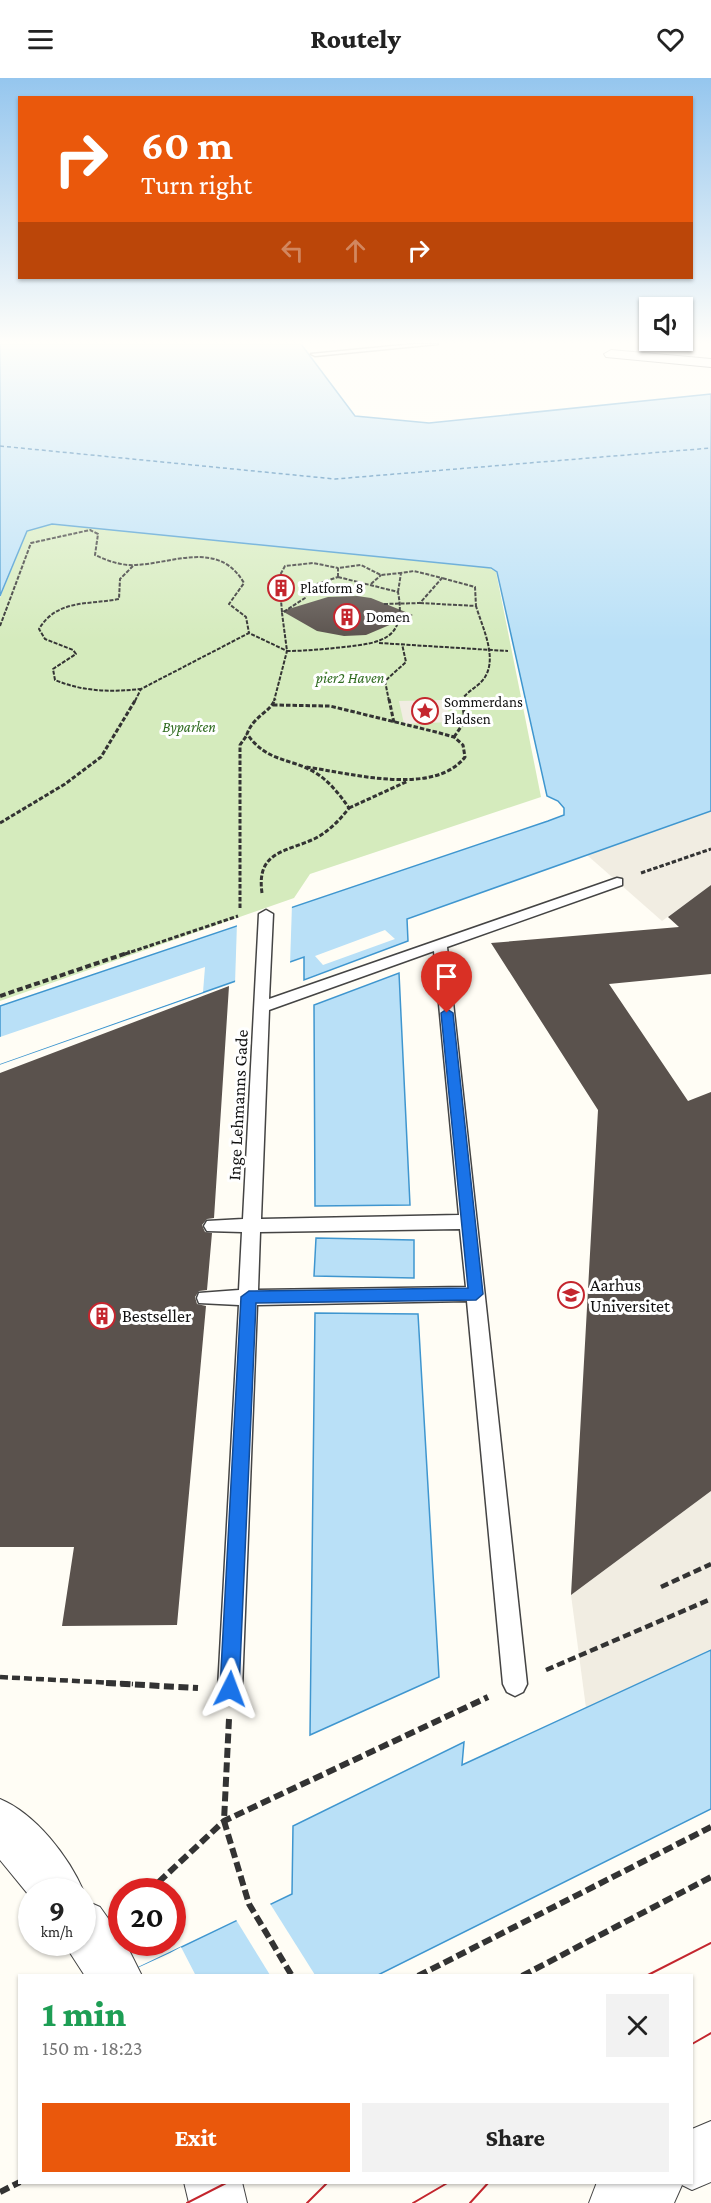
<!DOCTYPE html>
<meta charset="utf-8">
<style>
body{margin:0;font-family:"Crimson Pro",serif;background:#f2f2f2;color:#222;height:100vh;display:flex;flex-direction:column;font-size:22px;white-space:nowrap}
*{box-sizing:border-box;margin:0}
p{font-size:20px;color:#767676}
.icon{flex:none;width:33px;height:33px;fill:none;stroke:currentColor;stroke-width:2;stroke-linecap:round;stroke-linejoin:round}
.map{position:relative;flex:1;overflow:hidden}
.panel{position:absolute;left:18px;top:1896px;width:675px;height:210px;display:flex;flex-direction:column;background:#fff;border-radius:0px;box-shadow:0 2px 4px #0004}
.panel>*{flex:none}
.guide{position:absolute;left:18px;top:18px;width:675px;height:183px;border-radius:0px;box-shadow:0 2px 4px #0004;background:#ea580c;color:#fff;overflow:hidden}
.tools{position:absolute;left:639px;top:219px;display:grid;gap:12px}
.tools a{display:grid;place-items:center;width:54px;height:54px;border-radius:0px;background:#fff;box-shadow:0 2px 4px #0004;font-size:30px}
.speed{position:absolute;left:18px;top:1800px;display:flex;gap:12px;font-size:30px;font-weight:700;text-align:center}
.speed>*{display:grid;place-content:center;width:78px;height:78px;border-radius:50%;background:#fff;box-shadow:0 2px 4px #0004;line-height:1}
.speed small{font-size:15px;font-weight:400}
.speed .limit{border:9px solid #d22;background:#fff;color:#111}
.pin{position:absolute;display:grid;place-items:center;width:51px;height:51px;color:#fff;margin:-62px -26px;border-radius:50% 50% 50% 0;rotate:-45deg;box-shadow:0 0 6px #0007}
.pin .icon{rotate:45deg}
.me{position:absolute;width:66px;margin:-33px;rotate:3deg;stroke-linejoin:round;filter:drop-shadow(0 0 4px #0008)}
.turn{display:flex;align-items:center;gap:21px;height:126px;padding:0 24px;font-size:27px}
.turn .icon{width:78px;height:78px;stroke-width:2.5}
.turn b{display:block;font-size:42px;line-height:51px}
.lanes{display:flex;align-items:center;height:57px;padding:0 24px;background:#0003;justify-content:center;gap:30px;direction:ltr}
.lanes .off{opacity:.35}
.round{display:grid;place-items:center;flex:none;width:63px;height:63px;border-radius:0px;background:#f2f2f2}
.overview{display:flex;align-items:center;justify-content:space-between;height:102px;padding:0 24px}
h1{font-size:36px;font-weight:800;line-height:45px;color:#1e9e55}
.action{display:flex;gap:12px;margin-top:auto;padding:12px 24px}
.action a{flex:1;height:69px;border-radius:0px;background:#ea580c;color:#fff;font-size:24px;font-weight:800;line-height:69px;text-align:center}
.action a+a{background:#f2f2f2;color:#222}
header{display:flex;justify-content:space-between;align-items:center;height:78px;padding:0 24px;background:#fff;font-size:27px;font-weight:800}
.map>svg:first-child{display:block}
.green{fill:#d5ebbd}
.plaza{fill:#f1ede2}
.water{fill:#b9e0f7;stroke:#3f96cf;stroke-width:1.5}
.pier{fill:#fffdf5}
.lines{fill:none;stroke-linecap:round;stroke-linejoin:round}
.ferry{stroke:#1768a6;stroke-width:1.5;stroke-dasharray:4 3;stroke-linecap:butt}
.building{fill:#5a524d}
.service-casing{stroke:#444;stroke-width:3}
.minor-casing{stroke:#444;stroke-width:2}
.tertiary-casing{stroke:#444;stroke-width:2}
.path-far4{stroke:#333;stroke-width:2;stroke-dasharray:4 1.5;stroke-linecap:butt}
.path-far3{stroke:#333;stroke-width:3;stroke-dasharray:4.5 2;stroke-linecap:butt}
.path-far2{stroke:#333;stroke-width:4;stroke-dasharray:6 3;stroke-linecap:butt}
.path-far1{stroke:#333;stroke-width:4.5;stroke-dasharray:8 4;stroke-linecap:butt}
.path{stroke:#333;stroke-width:6;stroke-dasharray:10 4.5;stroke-linecap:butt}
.service{fill:#fff;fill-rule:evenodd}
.minor{fill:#fff;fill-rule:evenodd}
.tertiary{fill:#fff;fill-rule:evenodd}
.tram{stroke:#c4262e;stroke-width:2}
.route{fill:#1a73e8;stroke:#114b97;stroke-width:1.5}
.labels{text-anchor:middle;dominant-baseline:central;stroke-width:6;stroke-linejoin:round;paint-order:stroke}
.far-poi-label{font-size:15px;fill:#111;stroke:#fff;text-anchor:start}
.far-park-label{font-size:15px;font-style:italic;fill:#2f6b1f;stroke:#fff}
.street-label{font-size:18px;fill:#111;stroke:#fff}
.poi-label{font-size:18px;fill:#111;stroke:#fff;text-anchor:start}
</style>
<header><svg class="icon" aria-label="menu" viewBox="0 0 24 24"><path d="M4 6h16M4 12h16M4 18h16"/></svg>Routely<svg class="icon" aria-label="heart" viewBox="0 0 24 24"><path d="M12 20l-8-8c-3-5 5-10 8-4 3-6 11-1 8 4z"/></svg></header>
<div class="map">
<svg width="711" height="2125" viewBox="0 0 711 2125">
<rect width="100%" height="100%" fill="#fffdf5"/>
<!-- green -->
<path class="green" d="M57,446L489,490L496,494L541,719L310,796L294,820L0,923V520L27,453L41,447Z"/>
<!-- plaza -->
<g class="plaza">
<path d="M445,622L452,644L404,646L399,623Z"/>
<path d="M711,733V807L662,843L587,777Z"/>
<path d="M711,1413V1571L586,1630L571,1517Z"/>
</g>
<!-- water -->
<g class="water">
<path d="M0,266H301L355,338L429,345L711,316V733L407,841L408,863L304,902V879L0,986V928L548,743L564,737V730L558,723L547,718L497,494L491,490L52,446L27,453L0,518Z"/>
<path d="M399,895L410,1127L315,1128L314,927Z"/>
<path d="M316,1160L414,1162V1200L314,1198Z"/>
<path d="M315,1235L418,1236L439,1599L310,1657Z"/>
<path d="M711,1572V1731L378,1897L121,1898L292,1816L293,1748L464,1664L462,1687Z"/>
</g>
<!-- pier -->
<g class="pier">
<path d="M292,826L290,887L235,906L237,845Z"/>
<path d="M385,852L395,861L323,887L315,878Z"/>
<path d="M205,889L203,914L0,986V959Z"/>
<path d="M269,1824L315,1897H270L235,1840Z"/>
<path d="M181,1869L196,1898L122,1897L170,1875Z"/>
<path d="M19,1946V2081L0,2091V1955Z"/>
</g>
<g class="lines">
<!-- ferry -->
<path class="ferry" d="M0,368L335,401L711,370"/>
</g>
<!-- building -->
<g class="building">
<path d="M357,518L371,520L413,537L366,557L344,558L317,553L282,533L328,519Z"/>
<path d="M711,807V896L609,906L688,1023L711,1014V1413L571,1517L598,1032L491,865L679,849L668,839Z"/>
<path d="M229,908L214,1140L207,1141L202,1147L205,1154L212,1155L207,1212L199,1213L195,1219L197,1226L206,1228L177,1547L62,1548L74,1469H0V995Z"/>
</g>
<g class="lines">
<defs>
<g id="service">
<path d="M414,266H438L315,278L311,276Z"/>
<path d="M617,800L622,801V807L447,869L527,1606L523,1614L515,1618L507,1614L503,1606L467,1223L257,1227L242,1611L238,1619L230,1623L222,1619L218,1611L239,1227L199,1225L197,1220L199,1215L239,1212L242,1154L207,1153L204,1148L207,1143L243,1141L259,836L266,832L273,836L269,921ZM434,873L459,1137L261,1141L269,932ZM460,1151L466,1209L258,1212L260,1154Z"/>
</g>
<path id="minor" d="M611,272L711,281V289L606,279L604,276Z"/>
<g id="tertiary">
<path d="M0,1721C36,1736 69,1779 84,1814L82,1816V1814H32V1821L0,1782Z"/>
<path d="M82,1821L100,1829L122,1860V1864H125L142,1898H85L63,1864H82Z"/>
<path d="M711,2043V2104L692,2112L682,2107L674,2125H589L597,2104H692V2051Z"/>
<path d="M184,2104H242L247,2125H189Z"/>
</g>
</defs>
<!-- service casing -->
<use href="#service" class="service-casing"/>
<!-- minor casing -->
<use href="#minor" class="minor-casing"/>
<!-- tertiary casing -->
<use href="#tertiary" class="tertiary-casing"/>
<!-- path-far4 -->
<g class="path-far4">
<path d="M133,488L120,501L119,521C88,527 57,521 39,551L45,561L73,572L76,576L53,591L55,602C84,614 111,614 141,611"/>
<path d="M338,499V490L361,487L381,497L401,495"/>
<path d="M338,499L398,514C407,561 382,565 344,569C325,571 306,573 287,573L282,535L305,520L308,509Z"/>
<path d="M371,506L381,497"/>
<path d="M420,525L476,528L475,509L442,500"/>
<path d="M384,526L420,525L442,500L414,493L401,495L398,514"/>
<path d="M282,534L279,499L285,488L313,485L338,490"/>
<path d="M0,548L31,465L90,452L98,456L95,477C108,483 122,488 136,487C174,485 219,462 244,505L229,526L246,539L249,555"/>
<path d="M379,565L508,573"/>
<path d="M135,623L141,611L249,555L287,573L274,623"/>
<path d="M389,623L385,603L406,584L402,566"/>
<path d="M461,623C466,614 476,610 482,603C500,583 482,549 476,528"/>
</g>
<!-- path-far3 -->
<g class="path-far3">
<path d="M389,621L394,645"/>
<path d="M273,627L330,628L436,654L454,659L463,667L465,679C434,719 350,695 306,689"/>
<path d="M454,659L465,643L462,621"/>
<path d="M349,730L408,703"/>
<path d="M0,745L65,706L101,679L136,621"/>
<path d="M641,795L711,771"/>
<path d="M262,815C256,773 286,774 314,761C328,754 339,743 349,730C340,717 330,704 316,695C289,679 268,685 247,656C254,637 271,634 275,621"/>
<path d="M240,830V667L247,657"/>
<path d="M125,876L238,838"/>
</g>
<!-- path-far2 -->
<path class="path-far2" d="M0,918L130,874"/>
<!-- path-far1 -->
<g class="path-far1">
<path d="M661,1509L711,1486"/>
<path d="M546,1592L711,1521"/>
<path d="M0,1599L133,1606"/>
</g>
<!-- path -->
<g class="path">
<path d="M106,1605L198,1610"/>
<path d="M229,1641L224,1743L249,1826L292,1898"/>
<path d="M148,1814L224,1743L488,1619"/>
<path d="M418,1898L711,1749"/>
<path d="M522,1898L711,1799"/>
<path d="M0,2114L20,2104"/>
</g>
<!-- service -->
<use href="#service" class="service"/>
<!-- minor -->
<use href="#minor" class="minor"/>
<!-- tertiary -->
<use href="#tertiary" class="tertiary"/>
<!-- tram -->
<g class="tram">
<path d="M646,1898L711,1865"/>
<path d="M692,1966L711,1955"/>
<path d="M187,2125L228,2104"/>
<path d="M307,2125L328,2104"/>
<path d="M413,2125L449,2104"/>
<path d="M470,2125L489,2104"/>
</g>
</g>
<!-- sky -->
<linearGradient id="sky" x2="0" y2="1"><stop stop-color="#95c6ee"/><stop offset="0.47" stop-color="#fffefa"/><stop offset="1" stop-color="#fffefa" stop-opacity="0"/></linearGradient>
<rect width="711" height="563" fill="url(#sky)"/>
<!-- route -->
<path class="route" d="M447,931L453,935L483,1216L476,1222L256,1225L239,1611L237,1618L230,1621L223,1618L220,1611L241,1219L249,1213L468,1210L441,935Z"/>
<!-- icons -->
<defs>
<symbol id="building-ring" viewBox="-11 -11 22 22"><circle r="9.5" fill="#fff" stroke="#c4262e" stroke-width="1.5"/><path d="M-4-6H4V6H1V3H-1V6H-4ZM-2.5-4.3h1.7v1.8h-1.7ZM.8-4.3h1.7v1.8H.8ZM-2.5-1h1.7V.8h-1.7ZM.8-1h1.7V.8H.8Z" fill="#c4262e"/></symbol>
<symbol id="sight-ring" viewBox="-11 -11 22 22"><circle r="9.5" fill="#fff" stroke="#c4262e" stroke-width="1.5"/><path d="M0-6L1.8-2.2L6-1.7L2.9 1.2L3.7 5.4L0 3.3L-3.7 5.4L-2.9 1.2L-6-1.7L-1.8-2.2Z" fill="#c4262e"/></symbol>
<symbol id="university-ring" viewBox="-11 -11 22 22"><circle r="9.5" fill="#fff" stroke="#c4262e" stroke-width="1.5"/><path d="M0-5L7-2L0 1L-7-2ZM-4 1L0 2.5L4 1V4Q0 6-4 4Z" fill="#c4262e"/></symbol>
</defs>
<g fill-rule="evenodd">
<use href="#building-ring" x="266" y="495" width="30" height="30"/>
<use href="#building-ring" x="332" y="524" width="30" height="30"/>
<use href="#sight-ring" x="410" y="618" width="30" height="30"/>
<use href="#university-ring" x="556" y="1202" width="30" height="30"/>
<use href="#building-ring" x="87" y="1223" width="30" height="30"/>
</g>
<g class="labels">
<!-- far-poi labels -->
<g class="far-poi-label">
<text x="300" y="510">Platform 8</text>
<text x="366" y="539">Domen</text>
<text x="444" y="624">Sommerdans<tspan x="444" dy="17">Pladsen</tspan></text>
</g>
<!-- far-park labels -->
<g class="far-park-label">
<text x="350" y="600">pier2 Haven</text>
<text x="189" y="649">Byparken</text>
</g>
<!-- street labels -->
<g class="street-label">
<text transform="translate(238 1027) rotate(-87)">Inge Lehmanns Gade</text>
</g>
<!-- poi labels -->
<g class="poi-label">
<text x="590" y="1207">Aarhus<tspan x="590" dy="21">Universitet</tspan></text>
<text x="122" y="1238">Bestseller</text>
</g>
</g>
</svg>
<div class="tools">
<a><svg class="icon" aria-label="sound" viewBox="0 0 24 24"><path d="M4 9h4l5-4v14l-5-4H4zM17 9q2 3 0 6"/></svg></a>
</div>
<div class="speed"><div>9<small>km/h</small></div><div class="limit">20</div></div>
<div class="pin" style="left:447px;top:935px;background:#d93025"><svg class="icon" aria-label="arrive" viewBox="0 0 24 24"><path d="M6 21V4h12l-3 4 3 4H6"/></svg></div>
<svg class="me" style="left:230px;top:1611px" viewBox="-20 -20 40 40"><path d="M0-17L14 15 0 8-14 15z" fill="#1a73e8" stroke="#fff" stroke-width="4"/></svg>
<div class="guide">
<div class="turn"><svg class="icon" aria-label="right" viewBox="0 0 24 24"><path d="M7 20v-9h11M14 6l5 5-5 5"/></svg><div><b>60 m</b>Turn right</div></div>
<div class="lanes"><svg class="icon off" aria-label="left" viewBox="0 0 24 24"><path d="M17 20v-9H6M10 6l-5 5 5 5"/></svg><svg class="icon off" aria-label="ahead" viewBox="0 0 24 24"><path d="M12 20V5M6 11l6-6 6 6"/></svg><svg class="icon" aria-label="right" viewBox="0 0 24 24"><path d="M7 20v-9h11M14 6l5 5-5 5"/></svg></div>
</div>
<section class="panel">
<div class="overview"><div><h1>1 min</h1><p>150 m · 18:23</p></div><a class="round"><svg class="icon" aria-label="close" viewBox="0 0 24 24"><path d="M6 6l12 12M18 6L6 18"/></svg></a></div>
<div class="action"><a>Exit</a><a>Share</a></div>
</section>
</div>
